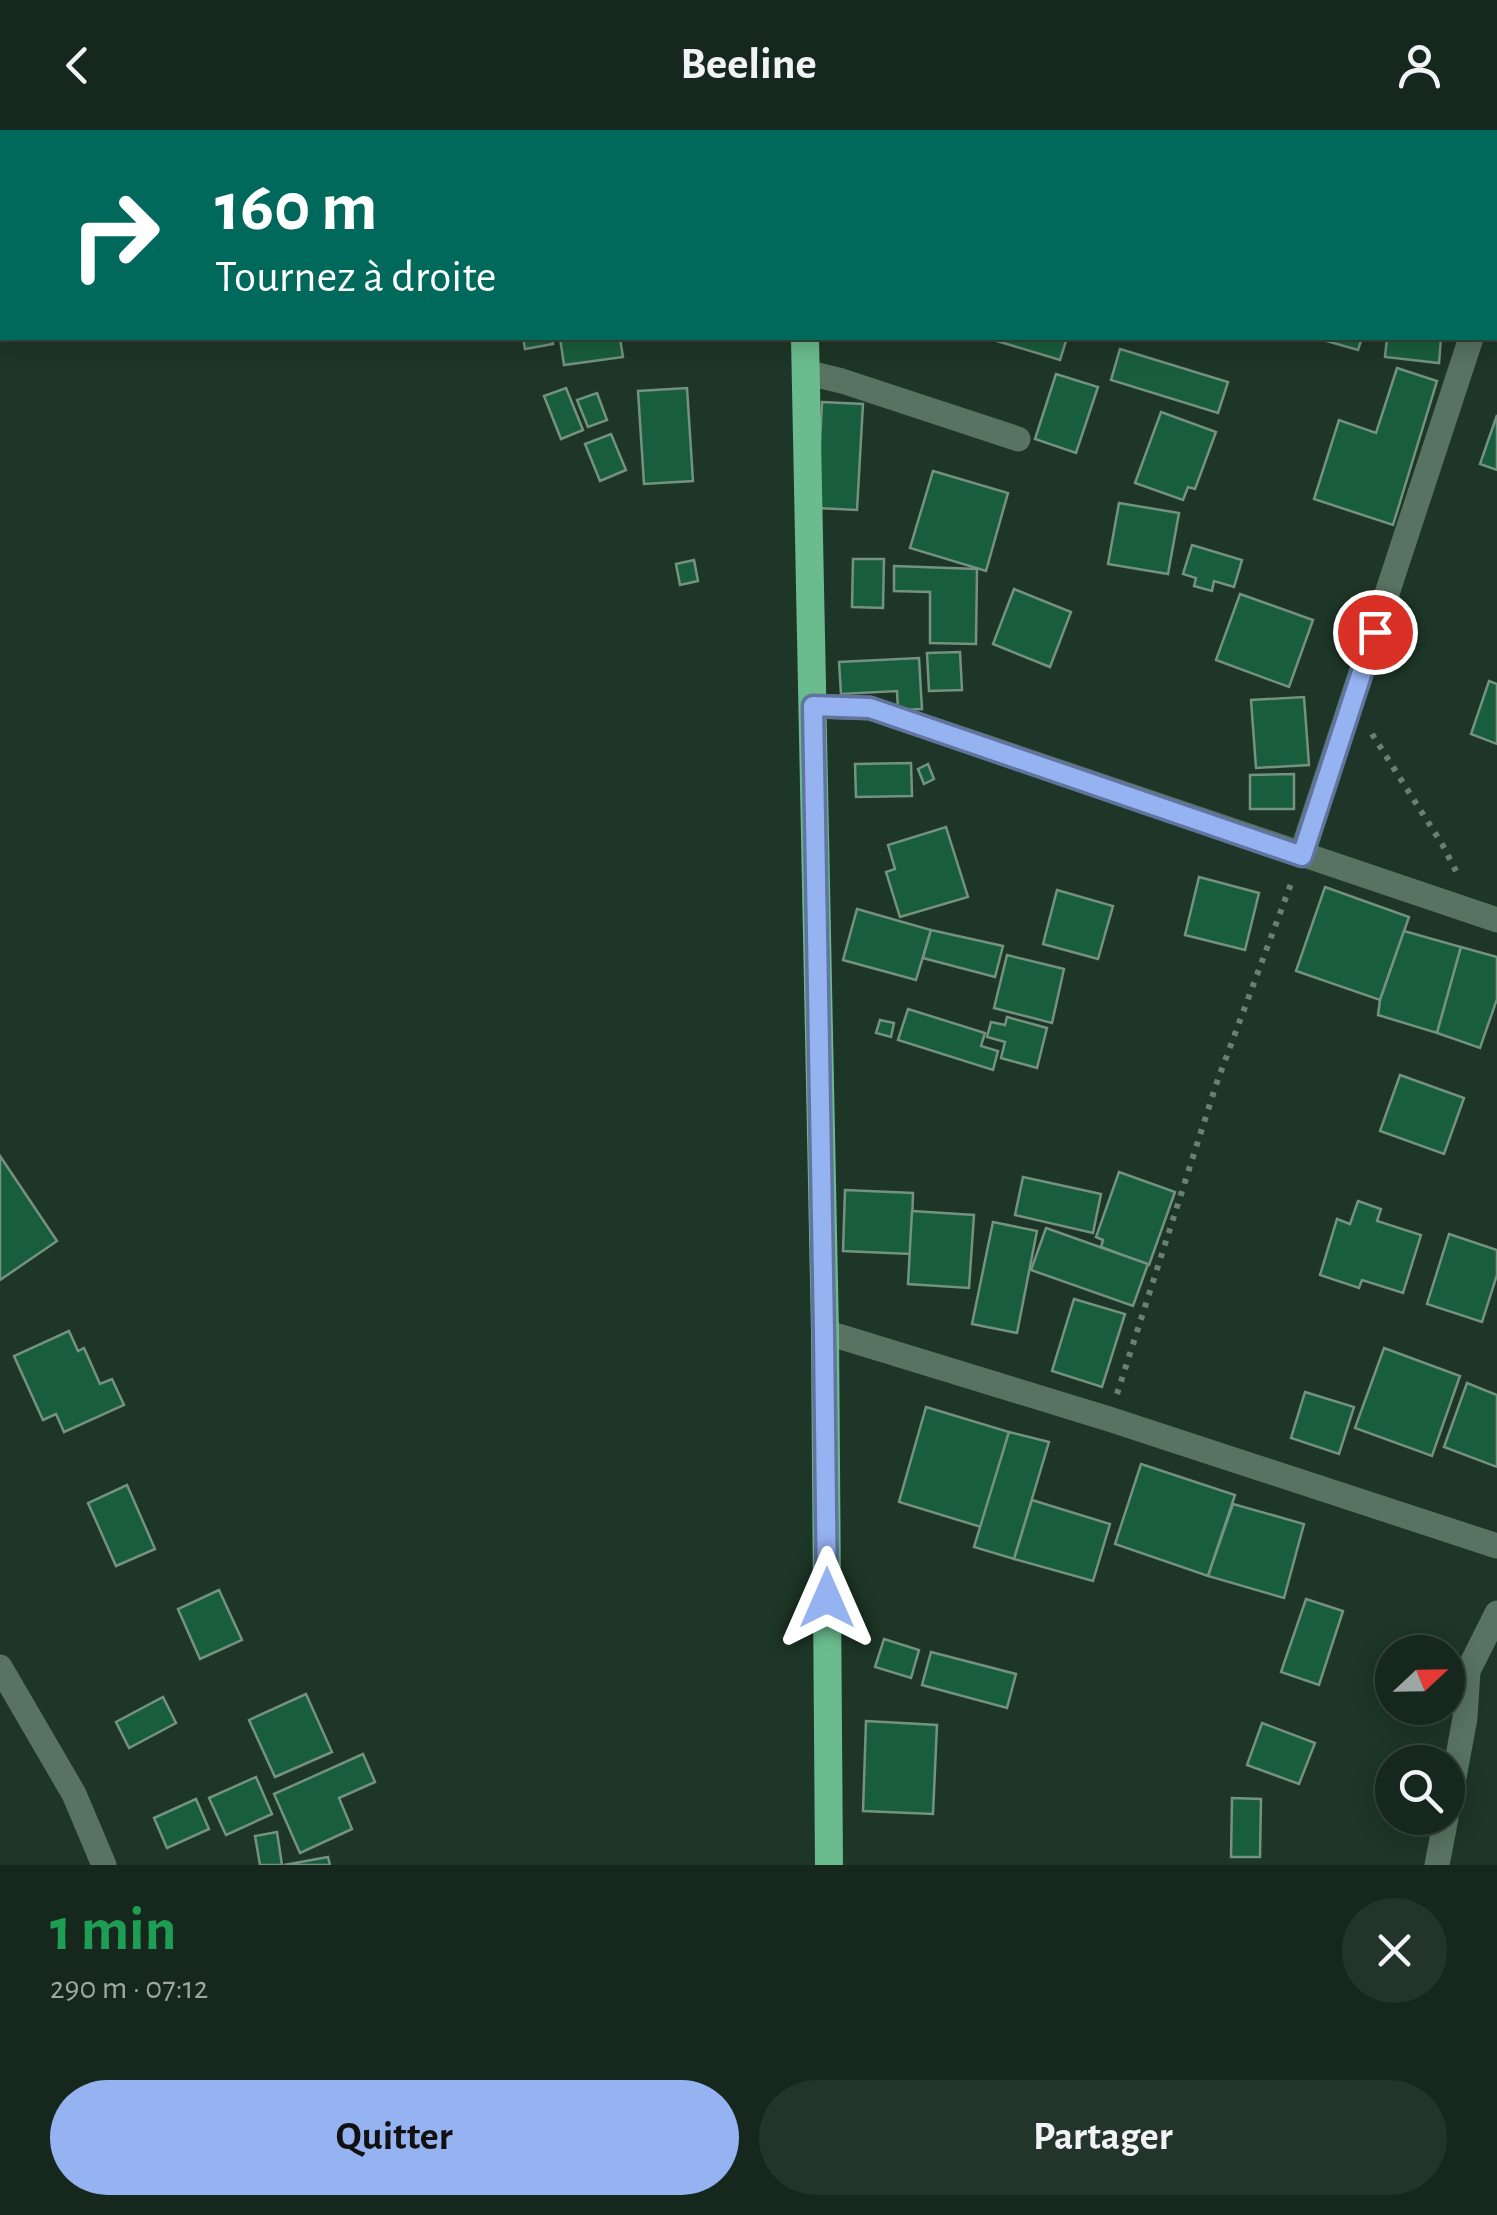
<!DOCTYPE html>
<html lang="fr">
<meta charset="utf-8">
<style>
body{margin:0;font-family:"Alegreya Sans",sans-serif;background:#23342a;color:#f1f3f6;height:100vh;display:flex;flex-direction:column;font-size:38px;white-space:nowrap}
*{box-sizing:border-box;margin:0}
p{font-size:32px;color:#9ea6a4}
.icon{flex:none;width:55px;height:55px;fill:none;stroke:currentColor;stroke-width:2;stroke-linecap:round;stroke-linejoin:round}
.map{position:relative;height:1735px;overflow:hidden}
.side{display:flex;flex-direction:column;background:#16281d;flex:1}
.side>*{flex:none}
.hud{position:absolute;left:0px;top:0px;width:1498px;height:210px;box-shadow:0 5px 25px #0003,0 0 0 2px #35443b;background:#00695c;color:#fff;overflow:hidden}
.needle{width:65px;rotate:68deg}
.buttons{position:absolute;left:1375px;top:1505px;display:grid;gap:20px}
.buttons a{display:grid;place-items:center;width:90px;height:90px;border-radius:50%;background:#16281d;box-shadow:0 5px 25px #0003,0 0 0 2px #35443b;font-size:50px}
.pin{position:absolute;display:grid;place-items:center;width:85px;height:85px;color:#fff;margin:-42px;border:5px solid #fff;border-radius:50%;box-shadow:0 2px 10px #0007}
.me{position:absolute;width:110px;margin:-55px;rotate:0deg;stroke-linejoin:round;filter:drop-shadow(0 0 8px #0008)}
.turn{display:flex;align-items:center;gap:35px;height:210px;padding:0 50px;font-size:45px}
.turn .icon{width:130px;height:130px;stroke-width:2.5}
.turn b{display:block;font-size:70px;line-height:85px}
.round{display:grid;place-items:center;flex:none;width:105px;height:105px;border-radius:52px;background:#23342a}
.head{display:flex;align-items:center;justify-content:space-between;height:170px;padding:0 50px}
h1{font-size:60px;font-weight:700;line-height:75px;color:#1e9e55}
.action{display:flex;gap:20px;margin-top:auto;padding:20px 50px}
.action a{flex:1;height:115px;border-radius:60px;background:#95b2f1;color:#111;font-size:40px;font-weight:700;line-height:115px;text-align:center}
.action a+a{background:#23342a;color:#f1f3f6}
header{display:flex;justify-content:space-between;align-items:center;height:130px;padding:0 50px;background:#16281d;font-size:45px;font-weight:700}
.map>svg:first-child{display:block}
.building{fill:#195e3c;stroke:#75917f;stroke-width:2.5}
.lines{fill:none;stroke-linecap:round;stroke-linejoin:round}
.path{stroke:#6b8073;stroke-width:6;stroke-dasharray:5 8;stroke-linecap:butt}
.minor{stroke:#587362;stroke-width:25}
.trunk{stroke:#6abc8e;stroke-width:28}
.route-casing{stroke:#61749d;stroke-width:25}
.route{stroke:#95b2f1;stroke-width:18}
</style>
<header><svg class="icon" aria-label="back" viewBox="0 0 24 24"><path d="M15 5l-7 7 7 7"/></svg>Beeline<svg class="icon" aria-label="person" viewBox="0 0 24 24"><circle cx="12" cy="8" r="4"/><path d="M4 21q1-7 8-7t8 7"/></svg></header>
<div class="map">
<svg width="1497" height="1735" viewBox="0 0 1497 1735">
<rect width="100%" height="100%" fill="#1d3627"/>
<!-- building -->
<g class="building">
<path d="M1401,0H1497V8L1495,15V2H1400Z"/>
<path d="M523,208H552L553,214L525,219Z"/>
<path d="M560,208H620L623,227L564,235Z"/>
<path d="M987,208H1067L1060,230Z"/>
<path d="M1316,208H1362L1358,220Z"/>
<path d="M1387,208H1441L1439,233L1385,227Z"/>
<path d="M1120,219L1228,252L1218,283L1111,250Z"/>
<path d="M1397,238L1437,251L1393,395L1314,369L1339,290L1376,303Z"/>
<path d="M1056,244L1098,257L1076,323L1035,309Z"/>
<path d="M566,258L583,300L561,309L544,266Z"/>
<path d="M687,258L693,351L644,354L638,261Z"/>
<path d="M597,263L607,290L588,297L577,270Z"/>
<path d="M822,272L863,274L857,380L817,378Z"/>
<path d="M1161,282L1216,302L1195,359L1188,357L1183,370L1135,353Z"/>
<path d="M1497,285V340L1480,334Z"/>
<path d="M611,304L626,340L600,351L585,314Z"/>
<path d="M933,341L1008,363L986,441L910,418Z"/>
<path d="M1119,373L1179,383L1168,444L1108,434Z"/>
<path d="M1192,415L1242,430L1234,457L1214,451L1212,461L1194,456L1196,448L1183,444Z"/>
<path d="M853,429H884L883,478L852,477Z"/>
<path d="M694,430L698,451L680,455L676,434Z"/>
<path d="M894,436L977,439L976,514L930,513V462L894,461Z"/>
<path d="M1014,459L1071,482L1050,537L993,514Z"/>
<path d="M1240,464L1313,490L1289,557L1216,530Z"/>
<path d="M960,522L962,560L929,561L927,523Z"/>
<path d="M919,528L922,579L898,580L897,561L841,564L839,532Z"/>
<path d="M1489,551L1497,554V614L1471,604Z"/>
<path d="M1304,567L1309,635L1256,638L1251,570Z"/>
<path d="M911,633L912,666L856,667L855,634Z"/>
<path d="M928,634L934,649L924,654L918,639Z"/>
<path d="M1294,644V679H1250V645Z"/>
<path d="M946,697L968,767L900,787L886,742L895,739L888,715Z"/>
<path d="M1199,747L1259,763L1245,820L1185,805Z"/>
<path d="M1325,757L1409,787L1380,870L1296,841Z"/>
<path d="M1057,760L1113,776L1098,829L1043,814Z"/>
<path d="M857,779L931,800L916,850L843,830Z"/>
<path d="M931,800L1003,816L995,847L923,828Z"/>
<path d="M1404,801L1461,817L1437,903L1378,885L1380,870Z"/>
<path d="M1461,817L1497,827V869L1480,918L1437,903Z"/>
<path d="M1007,825L1064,839L1052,893L994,878Z"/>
<path d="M908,879L985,903L981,916L998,921L993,940L898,910Z"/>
<path d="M1007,887L1047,898L1037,938L1001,928L1005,912L987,907L991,892L1005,895Z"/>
<path d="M880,890L894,893L891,907L876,903Z"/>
<path d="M1400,945L1464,968L1444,1024L1380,1001Z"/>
<path d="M0,1026L57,1111L0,1150Z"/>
<path d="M1119,1042L1175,1062L1149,1135L1101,1117L1103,1110L1096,1107Z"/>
<path d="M1023,1047L1101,1064L1093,1103L1015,1085Z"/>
<path d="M845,1060L913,1063L911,1124L843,1121Z"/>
<path d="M1358,1071L1381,1079L1377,1091L1421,1105L1403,1163L1362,1150L1359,1158L1320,1145L1337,1089L1350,1094Z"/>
<path d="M912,1081L974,1085L969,1158L908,1154Z"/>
<path d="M993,1092L1037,1101L1017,1203L972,1194Z"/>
<path d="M1046,1098L1148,1134L1133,1176L1031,1140Z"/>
<path d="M1449,1104L1497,1120V1145L1482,1192L1427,1174Z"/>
<path d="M1074,1169L1125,1184L1102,1257L1052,1241Z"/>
<path d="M69,1201L78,1221L84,1218L100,1254L112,1249L124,1275L64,1302L56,1284L43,1290L14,1226Z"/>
<path d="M1384,1218L1460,1246L1432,1326L1355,1298Z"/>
<path d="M1467,1253L1497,1265V1337L1444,1317Z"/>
<path d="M1305,1262L1354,1277L1339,1324L1291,1308Z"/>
<path d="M926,1277L1009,1302L981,1397L899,1372Z"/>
<path d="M1009,1302L1049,1312L1014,1429L974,1417Z"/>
<path d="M1141,1334L1235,1365L1208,1446L1115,1414Z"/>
<path d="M127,1355L155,1419L116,1436L88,1373Z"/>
<path d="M1032,1370L1110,1394L1093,1451L1014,1429Z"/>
<path d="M1233,1374L1304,1394L1284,1468L1208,1446Z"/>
<path d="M219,1460L242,1510L200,1529L178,1479Z"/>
<path d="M1306,1469L1343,1481L1319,1555L1281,1542Z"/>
<path d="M884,1509L919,1520L911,1548L875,1537Z"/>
<path d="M931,1522L1016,1544L1007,1578L922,1555Z"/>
<path d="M306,1564L332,1622L275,1647L249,1590Z"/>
<path d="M163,1567L176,1593L129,1618L116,1592Z"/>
<path d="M866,1591L937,1595L933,1684L863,1681Z"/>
<path d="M1262,1593L1315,1613L1299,1654L1247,1635Z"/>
<path d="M363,1624L375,1652L339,1668L352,1699L300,1723L274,1664Z"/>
<path d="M256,1647L272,1684L226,1705L209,1668Z"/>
<path d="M1232,1668L1261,1669L1260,1727H1231Z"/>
<path d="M196,1669L209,1699L167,1718L154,1688Z"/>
<path d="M277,1702L282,1735H260L255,1706Z"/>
<path d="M328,1727L330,1735H284Z"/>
</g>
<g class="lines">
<!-- path -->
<g class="path">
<path d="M1372,604L1442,714L1459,747"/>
<path d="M1117,1264L1217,952L1292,751"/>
</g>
<!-- minor -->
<g class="minor">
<path d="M1048,0L1055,2"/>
<path d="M1495,143L1497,140"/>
<path d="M805,242L842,251L1018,309"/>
<path d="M813,576L870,578L1497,790"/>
<path d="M1301,725L1471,208"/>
<path d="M825,1202L1109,1289L1497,1416"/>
<path d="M0,1537L74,1664L104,1735"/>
<path d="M1448,1680L1465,1588L1468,1541L1497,1483"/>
<path d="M1437,1735L1446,1688"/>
</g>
<!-- trunk -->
<g class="trunk">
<path d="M806,2V0"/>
<path d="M805,208L825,1202L829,1735"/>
</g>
</g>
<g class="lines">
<defs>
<path id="route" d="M827,1468L824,1202L813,576L870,578L1302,726L1375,502"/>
</defs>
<!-- route casing -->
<use href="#route" class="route-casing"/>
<!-- route -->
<use href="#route" class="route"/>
</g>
</svg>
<div class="buttons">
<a><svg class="needle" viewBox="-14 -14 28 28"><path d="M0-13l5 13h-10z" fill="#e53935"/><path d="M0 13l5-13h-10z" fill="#9ea6a4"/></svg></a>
<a><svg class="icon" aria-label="search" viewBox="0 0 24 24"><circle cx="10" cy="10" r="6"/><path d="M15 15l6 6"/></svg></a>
</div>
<div class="pin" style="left:1375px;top:502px;background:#d93025"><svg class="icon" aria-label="arrive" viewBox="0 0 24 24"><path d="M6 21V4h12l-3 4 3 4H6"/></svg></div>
<svg class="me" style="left:827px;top:1468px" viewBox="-20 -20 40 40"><path d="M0-17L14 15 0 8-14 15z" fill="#95b2f1" stroke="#fff" stroke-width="4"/></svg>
<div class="hud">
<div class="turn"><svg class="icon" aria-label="right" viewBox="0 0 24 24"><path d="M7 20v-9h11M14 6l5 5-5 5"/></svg><div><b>160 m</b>Tournez à droite</div></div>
</div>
</div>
<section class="side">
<div class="head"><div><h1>1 min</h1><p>290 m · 07:12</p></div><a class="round"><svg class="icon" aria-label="close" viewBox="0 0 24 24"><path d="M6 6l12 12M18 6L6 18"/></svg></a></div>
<div class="action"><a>Quitter</a><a>Partager</a></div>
</section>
